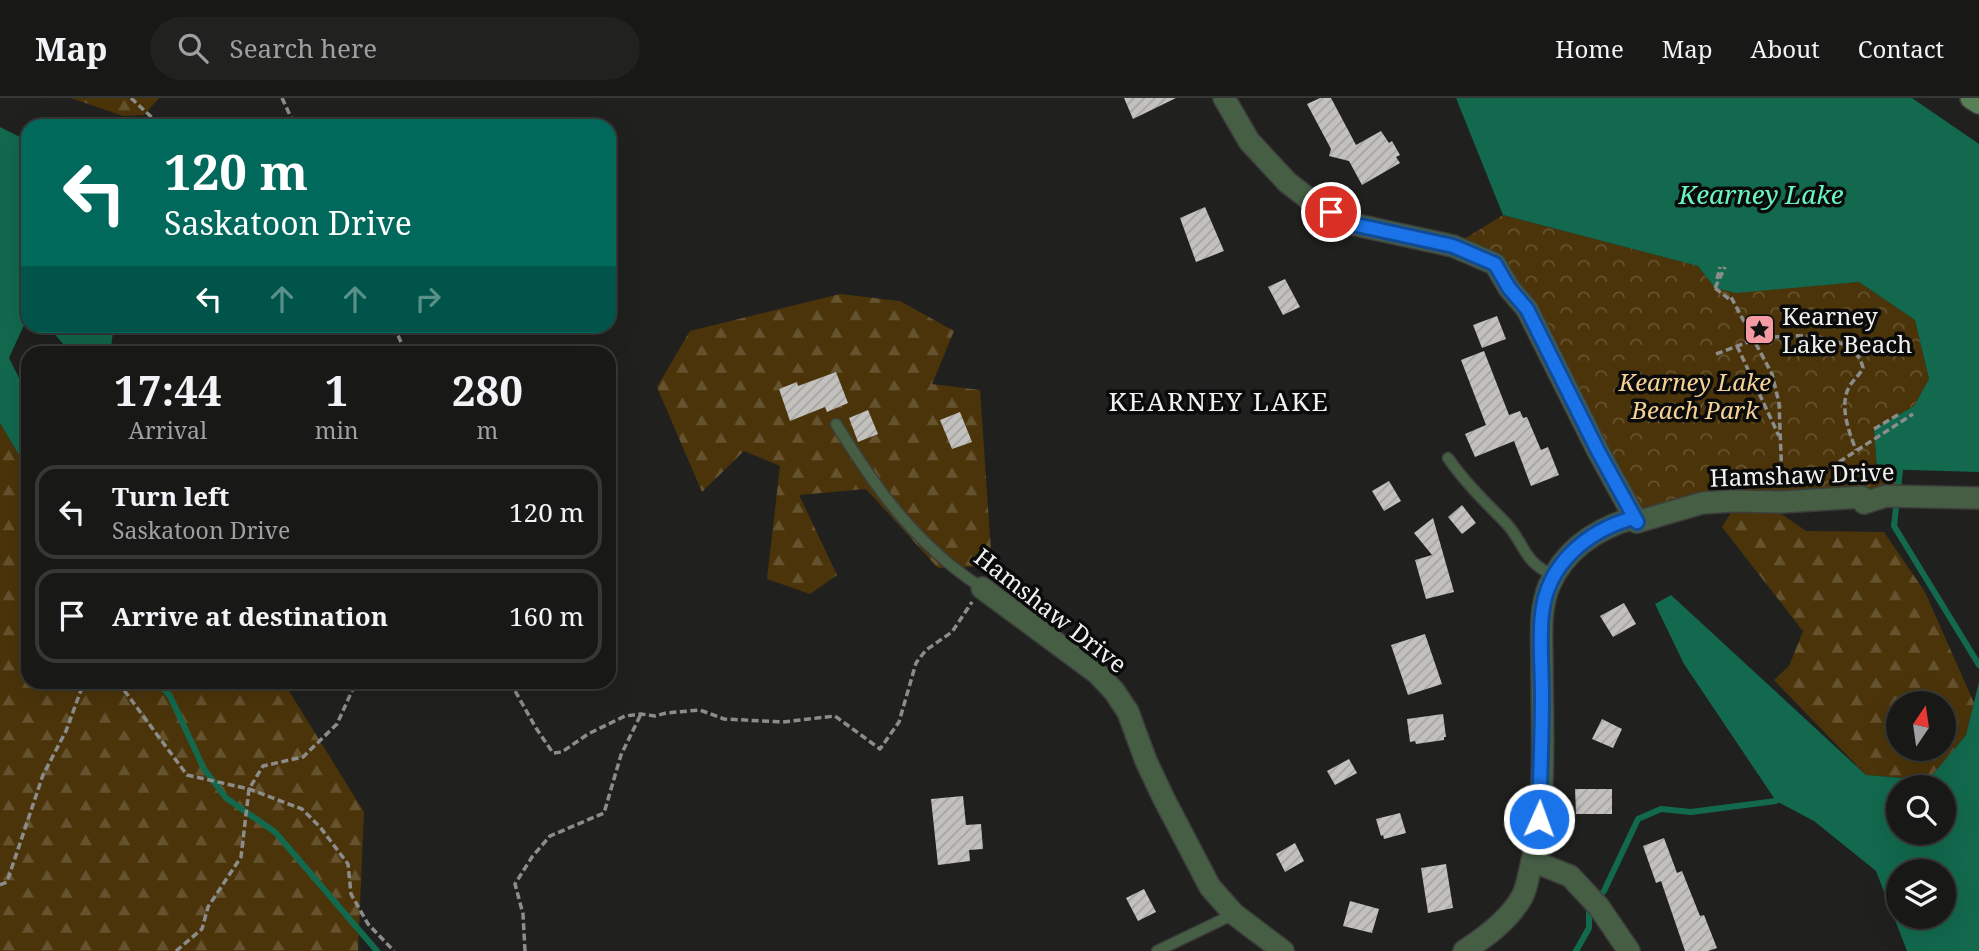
<!DOCTYPE html>
<style>
body{margin:0;font-family:"Noto Serif",serif;background:#212220;color:#f1f3f6;height:100vh;display:flex;flex-direction:column;font-size:26px;white-space:nowrap}
*{box-sizing:border-box;margin:0}
p{font-size:23px;color:#9fa0a1}
.icon{flex:none;width:38px;height:38px;fill:none;stroke:currentColor;stroke-width:2;stroke-linecap:round;stroke-linejoin:round}
.map{position:relative;flex:1;overflow:hidden}
.side{position:absolute;left:21px;top:248px;width:595px;height:343px;display:flex;flex-direction:column;background:#181917;border-radius:21px;box-shadow:0 7px 28px #0002,0 0 0 2px #363836}
.side>*{flex:none}
.top-card{position:absolute;left:21px;top:21px;width:595px;height:214px;border-radius:21px;box-shadow:0 7px 28px #0002,0 0 0 2px #363836;background:#00695c;color:#fff;overflow:hidden}
.needle{width:46px;rotate:13deg}
.tools{position:absolute;left:1886px;top:593px;display:grid;gap:14px}
.tools a{display:grid;place-items:center;width:70px;height:70px;border-radius:50%;background:#181917;box-shadow:0 7px 28px #0002,0 0 0 2px #363836;font-size:35px}
.pin{position:absolute;display:grid;place-items:center;width:60px;height:60px;color:#fff;margin:-30px;border:4px solid #fff;border-radius:50%;box-shadow:0 2px 7px #0007}
.me{position:absolute;width:77px;margin:-38px;rotate:2deg;stroke-linejoin:round;filter:drop-shadow(0 0 5px #0008)}
.turn{display:flex;align-items:center;gap:24px;height:147px;padding:0 28px;font-size:32px}
.turn .icon{width:91px;height:91px;stroke-width:2.5}
.turn b{display:block;font-size:49px;line-height:60px}
.lanes{display:flex;align-items:center;height:66px;padding:0 28px;background:#0003;justify-content:center;gap:35px;direction:ltr}
.lanes .off{opacity:.35}
.eta{display:flex;justify-content:space-evenly;align-items:center;height:119px;text-align:center}
.eta b{font-size:42px;font-weight:700;line-height:49px}
ul{padding:0;list-style:none}
li{display:flex;align-items:center;gap:21px;height:94px;margin:0 14px 10px;padding:0 14px;border:4px solid #363836;border-radius:21px}
li div{flex:1}
li b{display:block;font-size:26px}
li em{font-style:normal}
header{display:flex;align-items:center;gap:42px;box-sizing:border-box;height:98px;padding:0 35px;background:#181917;border-bottom:2px solid #363836}
header strong{font-size:33px}
nav{display:flex;gap:38px;margin-inline-start:auto;font-size:24px}
.search{width:490px;height:63px;background:#212220;display:flex;align-items:center;gap:18px;box-sizing:border-box;padding:0 24px;border-radius:38px;color:#9fa0a1;font-size:26px}
.map>svg:first-child{display:block}
.forest{fill:url(#forest-firs);fill-rule:evenodd}
.park{fill:url(#park-crowns)}
.water{fill:#12694d;fill-rule:evenodd}
.lines{fill:none;stroke-linecap:round;stroke-linejoin:round}
.stream{stroke:#12694d;stroke-width:6}
.building{fill:url(#building-hatch)}
.lane-casing{stroke:#3d3e3c;stroke-width:13}
.street-casing{stroke:#3d3e3c;stroke-width:24}
.secondary-casing{stroke:#3d3e3c;stroke-width:24}
.path{stroke:#8c8d8b;stroke-width:3.5;stroke-dasharray:7 3.5;stroke-linecap:butt}
.lane{stroke:#455e44;stroke-width:10}
.street{stroke:#455e44;stroke-width:21}
.secondary{stroke:#588056;stroke-width:21}
.route-casing{stroke:#114b97;stroke-width:18}
.route{stroke:#1a73e8;stroke-width:12}
.labels{text-anchor:middle;dominant-baseline:central;stroke-width:7;stroke-linejoin:round;paint-order:stroke}
.poi-label{font-size:24px;fill:#f1f1ef;stroke:#0a0b0a;text-anchor:start}
.park-label{font-size:24px;font-style:italic;fill:#f6d196;stroke:#0a0b0a}
.street-label{font-size:24px;fill:#f1f1ef;stroke:#0a0b0a}
.water-label{font-size:26px;font-style:italic;fill:#69f5c0;stroke:#0a0b0a}
.neighbourhood-label{font-size:26px;letter-spacing:2px;fill:#f1f1ef;stroke:#0a0b0a}
</style>
<header>
<strong>Map</strong>
<div class="search"><svg class="icon" aria-label="search" viewBox="0 0 24 24"><circle cx="10" cy="10" r="6"/><path d="M15 15l6 6"/></svg>Search here</div>
<nav><a>Home</a><a>Map</a><a>About</a><a>Contact</a></nav>
</header>
<div class="map">
<svg width="1979" height="853" viewBox="0 0 1979 853">
<defs>
<pattern id="forest-firs" width="22" height="20" patternUnits="userSpaceOnUse" patternTransform="scale(1.75)"><rect width="22" height="20" fill="#4b340a"/><path d="M5 1l3.5 6h-7zM16 11l3.5 6h-7z" fill="#65522e"/></pattern>
<pattern id="park-crowns" width="20" height="18" patternUnits="userSpaceOnUse" patternTransform="scale(1.75)"><rect width="20" height="18" fill="#4b340a"/><path d="M2 6a3 3 0 1 1 6 0M12 15a3 3 0 1 1 6 0" fill="none" stroke="#65522e"/></pattern>
<pattern id="building-hatch" width="6" height="6" patternUnits="userSpaceOnUse" patternTransform="scale(1.75)"><rect width="6" height="6" fill="#c2c1be"/><path d="M-1 1l2-2M0 6l6-6M5 7l2-2" fill="none" stroke="#a4a3a0"/></pattern>
</defs>
<rect width="100%" height="100%" fill="#20211f"/>
<!-- forest -->
<g class="forest">
<path d="M71,0H159L144,17L123,18Z"/>
<path d="M840,196L900,203L954,233L932,286L980,292L992,468L938,470L866,391L799,397L837,477L810,496L767,481L780,368L744,353L702,394L657,289L690,233Z"/>
<path d="M0,325L28,372V584L284,585L364,714L358,853H0Z"/>
<path d="M1735,408H1770L1806,433L1884,434L1925,494L1974,605L1966,637L1928,682L1866,677L1774,582L1789,568L1803,533L1722,429ZM1899,606H1944V651H1899Z"/>
</g>
<!-- park -->
<path class="park" d="M1503,117L1698,168L1715,190L1736,194L1859,184L1915,222L1929,281L1914,308L1874,331L1877,371L1900,372L1896,401L1756,404L1637,424L1509,190L1453,148Z"/>
<!-- water -->
<g class="water">
<path d="M1456,0H1912L1979,46V374L1877,371L1874,331L1914,308L1929,281L1915,222L1859,184L1736,195L1715,190L1698,168L1503,117Z"/>
<path d="M0,29L28,43V227H24L9,260L28,298V372L0,325Z"/>
<path d="M30,228H114L110,255H71L50,231Z"/>
<path d="M1671,497L1866,677L1928,682L1966,637L1979,584V853H1907L1876,773L1814,723L1776,703L1684,566L1655,506ZM1899,690H1944V735H1899ZM1899,774H1944V819H1899Z"/>
</g>
<g class="lines">
<!-- stream -->
<g class="stream">
<path d="M1900,372L1894,428L1979,567"/>
<path d="M158,584L170,598L204,671L226,700L275,734L377,853"/>
<path d="M1576,853L1589,830V813L1604,793L1638,721L1661,711L1691,714L1776,703"/>
</g>
</g>
<!-- building -->
<g class="building">
<path d="M1124,0H1176L1133,21Z"/>
<path d="M1320,0H1331L1356,47L1381,33L1389,45L1392,43L1400,57L1396,59L1400,65L1362,87L1349,63L1329,58L1331,51L1307,6Z"/>
<path d="M1205,109L1224,153L1196,164L1180,120Z"/>
<path d="M1285,181L1300,209L1283,217L1268,189Z"/>
<path d="M1497,218L1506,241L1482,250L1473,227Z"/>
<path d="M1484,253L1509,317L1520,313L1523,320L1527,319L1541,352L1548,349L1559,377L1531,388L1514,343L1475,359L1465,336L1486,327L1461,262Z"/>
<path d="M836,274L848,305L827,314L825,309L790,323L779,291L797,284L798,288Z"/>
<path d="M868,312L878,336L858,344L849,320Z"/>
<path d="M960,314L972,344L952,351L940,322Z"/>
<path d="M1389,383L1401,403L1384,413L1372,393Z"/>
<path d="M1462,407L1476,425L1462,436L1448,419Z"/>
<path d="M1433,420L1454,494L1426,501L1415,462L1432,457L1414,435Z"/>
<path d="M1624,505L1636,526L1613,539L1600,518Z"/>
<path d="M1425,536L1442,586L1408,597L1391,547Z"/>
<path d="M1443,616L1446,639H1444V642L1416,646L1415,643L1410,644L1407,621Z"/>
<path d="M1602,621L1622,631L1613,650L1592,641Z"/>
<path d="M1349,661L1357,675L1335,687L1327,673Z"/>
<path d="M1575,691H1612V716H1576Z"/>
<path d="M963,698L966,727L981,726L983,751L969,752L970,763L938,767L931,701Z"/>
<path d="M1400,715L1406,735L1384,741L1383,737L1381,738L1376,721Z"/>
<path d="M1664,740L1677,775L1682,773L1700,818L1704,817L1717,850L1708,853H1685L1661,783L1656,785L1643,748Z"/>
<path d="M1295,745L1304,763L1285,774L1276,756Z"/>
<path d="M1446,766L1453,810L1428,815L1421,770Z"/>
<path d="M1144,791L1156,814L1138,823L1126,800Z"/>
<path d="M1350,803L1379,811L1372,835L1343,828Z"/>
</g>
<g class="lines">
<defs>
<g id="lane">
<path d="M836,326C866,374 896,419 939,457C952,469 967,480 982,490"/>
<path d="M1448,360C1464,383 1484,403 1503,422C1526,444 1520,463 1555,478"/>
<path d="M1157,853L1234,816"/>
</g>
<g id="street">
<path d="M1224,0L1249,43L1287,84L1310,102L1352,126L1453,148L1495,166L1509,190L1527,211L1598,353L1637,424"/>
<path d="M982,490L1097,575L1114,593L1128,614L1146,663L1164,701L1210,789L1234,816L1283,853"/>
<path d="M1532,763L1570,778L1599,809L1629,853"/>
<path d="M1464,853C1486,839 1509,822 1522,799C1527,790 1528,778 1531,768C1547,705 1542,632 1542,567C1542,541 1539,512 1549,488C1565,451 1596,431 1633,420L1637,424L1702,405L1732,403L1782,404L1862,399L1864,405L1886,398L1979,400"/>
</g>
<path id="secondary" d="M1971,0L1979,5"/>
</defs>
<!-- lane casing -->
<use href="#lane" class="lane-casing"/>
<!-- street casing -->
<use href="#street" class="street-casing"/>
<!-- secondary casing -->
<use href="#secondary" class="secondary-casing"/>
<!-- path -->
<g class="path">
<path d="M131,0L161,28"/>
<path d="M282,0L295,28"/>
<path d="M1717,181L1720,169"/>
<path d="M1715,190L1729,201L1731,199L1772,276L1779,305L1782,383"/>
<path d="M1715,190L1725,169"/>
<path d="M394,228L406,256"/>
<path d="M1775,239C1801,236 1856,236 1863,270C1859,278 1853,282 1849,289C1839,308 1849,334 1856,352"/>
<path d="M1737,248L1779,338"/>
<path d="M1716,256L1753,242"/>
<path d="M1874,331L1901,315"/>
<path d="M1839,364L1913,316"/>
<path d="M118,584L187,677L249,691L302,711L320,729L348,766L351,796L368,826L394,853"/>
<path d="M510,584L536,630L553,655L562,654L588,636L625,618L641,616L655,618L666,615L700,612L724,621L783,624L835,618L880,651L899,624L916,565L926,552L952,534L972,504"/>
<path d="M0,787L7,784L43,677L66,633L84,584"/>
<path d="M176,853L202,831L208,809L241,759L249,691L263,668L303,659L337,626L356,584"/>
<path d="M525,853L523,816L515,786L532,759L550,738L604,715L621,657L641,616"/>
</g>
<!-- lane -->
<use href="#lane" class="lane"/>
<!-- street -->
<use href="#street" class="street"/>
<!-- secondary -->
<use href="#secondary" class="secondary"/>
</g>
<g class="lines">
<defs>
<path id="route" d="M1331,114L1352,126L1453,148L1495,166L1509,190L1527,211L1598,353L1637,424L1633,420C1587,433 1547,466 1542,516C1539,542 1542,570 1542,597C1542,638 1540,680 1539,721"/>
</defs>
<!-- route casing -->
<use href="#route" class="route-casing"/>
<!-- route -->
<use href="#route" class="route"/>
</g>
<!-- icons -->
<defs>
<symbol id="sight-square" viewBox="-11 -11 22 22"><rect x="-9" y="-9" width="18" height="18" rx="4" fill="#f49aa3" stroke="#0a0b0a"/><path d="M0-6L1.8-2.2L6-1.7L2.9 1.2L3.7 5.4L0 3.3L-3.7 5.4L-2.9 1.2L-6-1.7L-1.8-2.2Z" fill="#111"/></symbol>
</defs>
<g fill-rule="evenodd">
<use href="#sight-square" x="1742" y="214" width="35" height="35"/>
</g>
<g class="labels">
<!-- poi labels -->
<g class="poi-label">
<text x="1782" y="217">Kearney<tspan x="1782" dy="28">Lake Beach</tspan></text>
</g>
<!-- park labels -->
<g class="park-label">
<text x="1695" y="283">Kearney Lake<tspan x="1695" dy="28">Beach Park</tspan></text>
</g>
<!-- street labels -->
<g class="street-label">
<text transform="translate(1802 376) rotate(-2)">Hamshaw Drive</text>
<text transform="translate(1051 512) rotate(38)">Hamshaw Drive</text>
</g>
<!-- water labels -->
<g class="water-label">
<text x="1761" y="96">Kearney Lake</text>
</g>
<!-- neighbourhood labels -->
<g class="neighbourhood-label">
<text x="1219" y="303">KEARNEY LAKE</text>
</g>
</g>
</svg>
<div class="tools">
<a><svg class="needle" viewBox="-14 -14 28 28"><path d="M0-13l5 13h-10z" fill="#e53935"/><path d="M0 13l5-13h-10z" fill="#9fa0a1"/></svg></a>
<a><svg class="icon" aria-label="search" viewBox="0 0 24 24"><circle cx="10" cy="10" r="6"/><path d="M15 15l6 6"/></svg></a>
<a><svg class="icon" aria-label="layers" viewBox="0 0 24 24"><path d="M12 4l9 5-9 5-9-5zM3 14l9 5 9-5"/></svg></a>
</div>
<div class="pin" style="left:1331px;top:114px;background:#d93025"><svg class="icon" aria-label="arrive" viewBox="0 0 24 24"><path d="M6 21V4h12l-3 4 3 4H6"/></svg></div>
<svg class="me" style="left:1539px;top:721px" viewBox="-20 -20 40 40"><circle r="17" fill="#1a73e8" stroke="#fff" stroke-width="3"/><path d="M0-11L8 9 0 5-8 9z" fill="#fff"/></svg>
<div class="top-card">
<div class="turn"><svg class="icon" aria-label="left" viewBox="0 0 24 24"><path d="M17 20v-9H6M10 6l-5 5 5 5"/></svg><div><b>120 m</b>Saskatoon Drive</div></div>
<div class="lanes"><svg class="icon" aria-label="left" viewBox="0 0 24 24"><path d="M17 20v-9H6M10 6l-5 5 5 5"/></svg><svg class="icon off" aria-label="ahead" viewBox="0 0 24 24"><path d="M12 20V5M6 11l6-6 6 6"/></svg><svg class="icon off" aria-label="ahead" viewBox="0 0 24 24"><path d="M12 20V5M6 11l6-6 6 6"/></svg><svg class="icon off" aria-label="right" viewBox="0 0 24 24"><path d="M7 20v-9h11M14 6l5 5-5 5"/></svg></div>
</div>
<section class="side">
<div class="eta">
<div><b>17:44</b><p>Arrival</p></div>
<div><b>1</b><p>min</p></div>
<div><b>280</b><p>m</p></div>
</div>
<ul>
<li><svg class="icon" aria-label="left" viewBox="0 0 24 24"><path d="M17 20v-9H6M10 6l-5 5 5 5"/></svg><div><b>Turn left</b><p>Saskatoon Drive</p></div><em>120 m</em></li>
<li><svg class="icon" aria-label="arrive" viewBox="0 0 24 24"><path d="M6 21V4h12l-3 4 3 4H6"/></svg><div><b>Arrive at destination</b></div><em>160 m</em></li>
</ul>
</section>
</div>
